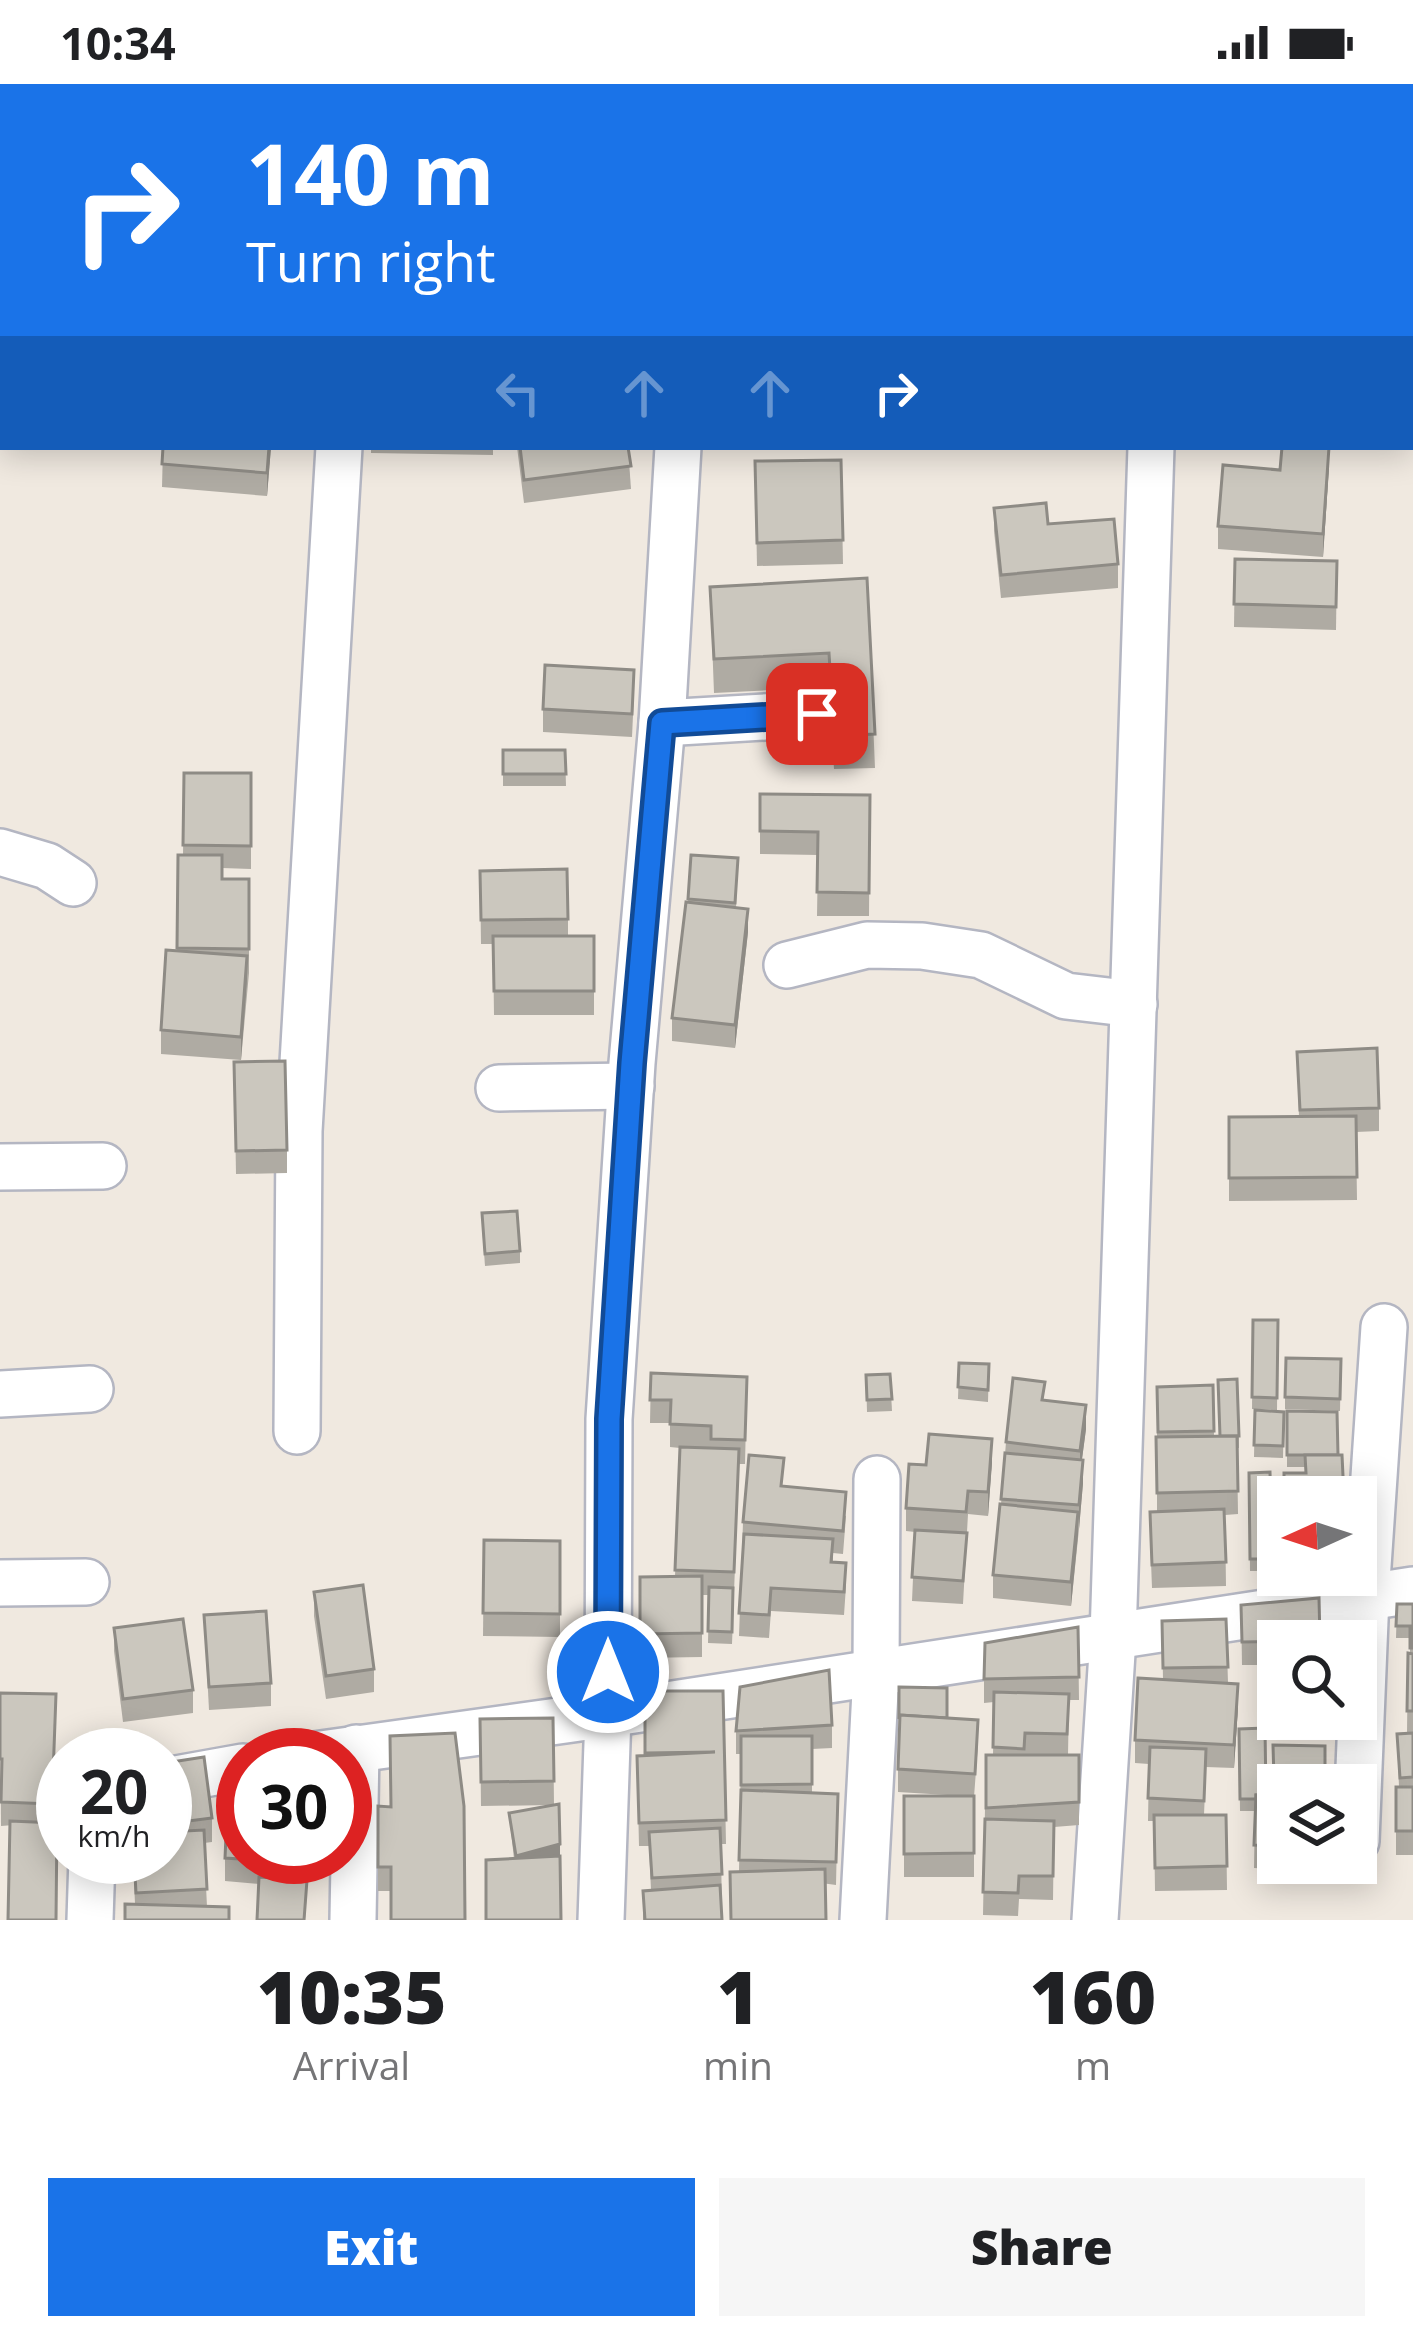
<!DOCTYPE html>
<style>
body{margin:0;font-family:"Open Sans",sans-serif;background:#f6f6f6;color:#202124;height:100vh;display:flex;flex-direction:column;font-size:45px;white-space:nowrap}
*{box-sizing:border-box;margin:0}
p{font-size:39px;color:#757577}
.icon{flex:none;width:66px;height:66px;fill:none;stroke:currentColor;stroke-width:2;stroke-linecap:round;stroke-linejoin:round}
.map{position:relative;height:1836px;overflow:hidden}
.drawer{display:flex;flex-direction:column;background:#fff;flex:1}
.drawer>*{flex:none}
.top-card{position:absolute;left:0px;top:0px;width:1413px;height:366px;box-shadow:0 6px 30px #0003;background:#1a73e8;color:#fff;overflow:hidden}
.needle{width:78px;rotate:267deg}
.buttons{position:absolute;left:1257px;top:1392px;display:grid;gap:24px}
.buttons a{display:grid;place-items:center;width:120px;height:120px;border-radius:0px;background:#fff;box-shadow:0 6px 30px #0003;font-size:60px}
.speed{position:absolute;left:36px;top:1644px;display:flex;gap:24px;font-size:60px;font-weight:700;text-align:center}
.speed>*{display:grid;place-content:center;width:156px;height:156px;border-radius:50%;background:#fff;box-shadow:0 6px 30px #0003;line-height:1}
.speed small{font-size:30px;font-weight:400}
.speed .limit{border:18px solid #d22;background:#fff;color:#111}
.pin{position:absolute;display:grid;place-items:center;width:102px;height:102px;color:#fff;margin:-51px;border-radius:24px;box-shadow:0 6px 18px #0006}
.me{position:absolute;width:132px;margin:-66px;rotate:0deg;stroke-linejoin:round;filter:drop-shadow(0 0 9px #0008)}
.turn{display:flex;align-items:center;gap:42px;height:252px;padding:0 48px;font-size:54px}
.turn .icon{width:156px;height:156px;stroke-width:2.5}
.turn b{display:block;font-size:84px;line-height:102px}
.lanes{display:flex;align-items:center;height:114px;padding:0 48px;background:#0003;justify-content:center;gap:60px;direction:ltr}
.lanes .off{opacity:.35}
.eta{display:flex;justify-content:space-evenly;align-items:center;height:204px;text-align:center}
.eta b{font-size:72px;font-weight:800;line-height:84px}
.cta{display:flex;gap:24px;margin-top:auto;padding:24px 48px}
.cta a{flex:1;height:138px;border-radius:0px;background:#1a73e8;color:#fff;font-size:48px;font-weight:800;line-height:138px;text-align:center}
.cta a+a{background:#f6f6f6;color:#202124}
.status{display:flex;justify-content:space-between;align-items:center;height:84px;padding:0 60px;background:#fff;direction:ltr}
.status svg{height:33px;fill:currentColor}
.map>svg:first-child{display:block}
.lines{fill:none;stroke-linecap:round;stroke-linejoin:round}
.minor-casing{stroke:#b4b6c2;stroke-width:50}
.minor{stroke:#fff;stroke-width:45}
.wall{fill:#afaba3}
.shaded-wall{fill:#8e8b85}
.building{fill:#cbc7be;stroke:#8e8b85;stroke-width:3}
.route-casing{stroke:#114b97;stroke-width:30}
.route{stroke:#1a73e8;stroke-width:21}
</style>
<div class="status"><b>10:34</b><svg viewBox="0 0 49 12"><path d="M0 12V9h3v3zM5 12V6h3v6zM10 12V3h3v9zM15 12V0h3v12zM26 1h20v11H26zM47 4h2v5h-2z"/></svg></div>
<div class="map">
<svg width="1413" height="1836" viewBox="0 0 1413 1836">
<rect width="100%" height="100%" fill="#f0e9e0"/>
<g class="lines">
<defs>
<g id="minor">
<path d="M61,0V3"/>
<path d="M423,3V0"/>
<path d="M794,3V0"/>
<path d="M1231,3V0"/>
<path d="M1410,21L1413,20"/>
<path d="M0,264L3,198"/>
<path d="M662,639L816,630"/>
<path d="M0,768L47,782L73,799"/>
<path d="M787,881L867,861L922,862L981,871L1066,912L1134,920"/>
<path d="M499,1004L631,1002"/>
<path d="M0,1083L103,1082"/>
<path d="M0,1310L90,1305"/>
<path d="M297,1347L299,1047L339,363"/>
<path d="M0,1499L86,1498"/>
<path d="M314,1671L608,1630L1413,1506"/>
<path d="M165,1697L243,1683"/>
<path d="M1356,1757L1366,1512L1384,1243"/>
<path d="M90,1836L92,1773"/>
<path d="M353,1836L356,1664"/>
<path d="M601,1836L608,1630L609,1335L632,979L662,639L678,363"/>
<path d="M863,1836L876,1588L877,1395"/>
<path d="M1095,1836L1113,1553L1151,363"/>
</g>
</defs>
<!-- minor casing -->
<use href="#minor" class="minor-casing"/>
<!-- minor -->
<use href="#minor" class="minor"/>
</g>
<!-- wall -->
<g class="wall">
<path d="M163,363H271L267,412L162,403Z"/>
<path d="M371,363H493V371L371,369Z"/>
<path d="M517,363H628L631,405L524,419Z"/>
<path d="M841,376L843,480L757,482L755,377Z"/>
<path d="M1329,382L1323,473L1218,465V442Z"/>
<path d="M994,424L1048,440L1118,480V504L1001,514L994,447Z"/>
<path d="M1235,475L1337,477L1336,546L1234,543Z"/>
<path d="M867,494L875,684L834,685L829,603L714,609L710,503Z"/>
<path d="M634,609L632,653L543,648V625Z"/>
<path d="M503,666H565L566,702H503Z"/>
<path d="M184,689H251V785L222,784V795H249V889L241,976L161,970V946L177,867L178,771H183Z"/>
<path d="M760,710L870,711L869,832H817L818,771L760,770Z"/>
<path d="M691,771L738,774L736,823L748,848L735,964L672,957V934L688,818Z"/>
<path d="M480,787L568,835V852H594V931H494L493,860H481Z"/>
<path d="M1297,968L1379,1024V1047L1356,1048L1357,1116L1229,1117V1033H1299Z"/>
<path d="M234,978L287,1066V1089L236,1090Z"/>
<path d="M482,1141L520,1167V1179L485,1182Z"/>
<path d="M1253,1236H1278L1277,1326L1252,1325Z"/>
<path d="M1341,1275L1340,1327L1285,1325V1313Z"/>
<path d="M959,1279L989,1280L988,1318L958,1315Z"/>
<path d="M651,1289L747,1293L745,1380H739L732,1560L708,1559L709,1511H702V1573L640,1574V1493L675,1492L680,1364L670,1363V1339H650Z"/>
<path d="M890,1290L892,1327L867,1328L866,1291Z"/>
<path d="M1213,1301L1214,1352H1239V1364H1237L1238,1430L1225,1431L1226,1502L1152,1504L1150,1451L1157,1427V1303Z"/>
<path d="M1045,1316L1086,1345L1082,1375L1083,1399L1079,1445L1071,1522L993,1514V1491L1001,1420L1006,1358Z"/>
<path d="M1255,1326L1284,1328L1283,1374L1254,1373Z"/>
<path d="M1287,1327L1338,1371L1305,1389V1383H1287Z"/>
<path d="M992,1378L988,1432L968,1430L963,1520L912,1517L915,1448L906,1447V1424L926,1381Z"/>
<path d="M1270,1388L1272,1487H1250L1249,1389Z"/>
<path d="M784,1402L846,1432L843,1470L833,1469V1478L846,1502L844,1531L771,1527L769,1554L739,1552L743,1438Z"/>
<path d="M484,1456L560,1457V1553L483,1552Z"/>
<path d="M314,1508L374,1585V1608L326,1615L314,1532Z"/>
<path d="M1397,1520H1413V1771H1396V1703H1399L1397,1650L1407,1649L1408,1569H1410V1554H1396Z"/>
<path d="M1241,1521L1278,1557V1581H1242Z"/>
<path d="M204,1531L271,1599V1622L209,1626Z"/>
<path d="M1226,1535L1228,1599L1238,1623L1234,1684L1206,1683L1204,1731H1226L1227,1806L1155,1807L1154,1737H1148L1149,1680L1135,1679V1656L1163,1596L1162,1537Z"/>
<path d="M1078,1543L1079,1616H1069L1068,1671L1079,1718V1741L1054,1743L1053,1816L1019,1815L1018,1832L983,1831L986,1671H993L994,1618L984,1619V1595Z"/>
<path d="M114,1544L193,1606V1629L123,1638L114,1567Z"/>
<path d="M1271,1583H1278V1635H1320V1641H1271Z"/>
<path d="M645,1607H723L726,1760H721L722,1836H643V1807L651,1806L649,1762H639L637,1672H645Z"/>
<path d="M0,1609L56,1610L52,1738L1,1742Z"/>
<path d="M553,1634L554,1721L560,1760L514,1775L509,1729L553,1721L481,1722L480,1635Z"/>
<path d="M947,1634L978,1660L974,1713V1793H904V1712H963L898,1708V1685Z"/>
<path d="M832,1641V1664L812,1665V1709L838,1710L836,1801L739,1788L741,1670H736V1647Z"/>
<path d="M1239,1645L1266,1711L1278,1712V1779H1313L1312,1787L1254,1784L1255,1727H1240Z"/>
<path d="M1273,1661L1325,1662V1696H1311V1701H1278V1708H1274Z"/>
<path d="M165,1679L212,1734V1758L204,1759L207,1823L135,1820L133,1773H165Z"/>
<path d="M378,1722L390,1723L391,1807H378Z"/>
<path d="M243,1773H309L305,1836L259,1800L225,1797V1774Z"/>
<path d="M312,1773H330V1776L312,1775Z"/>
</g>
<!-- shaded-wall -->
<g class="shaded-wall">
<path d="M269,363H271L267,412V389Z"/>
<path d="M1329,363V382L1323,473V450Z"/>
<path d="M748,825V848L735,964V941Z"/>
<path d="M247,872V895L241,976V953Z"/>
<path d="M1086,1321V1345L1080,1390V1367Z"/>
<path d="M992,1355V1378L988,1432V1408Z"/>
<path d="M1083,1376V1399L1079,1445V1421Z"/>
<path d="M1078,1428V1451L1071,1522V1498Z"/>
<path d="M1238,1600V1623L1234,1684V1661Z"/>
<path d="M560,1760V1772L516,1784V1772Z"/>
</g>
<!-- building -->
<g class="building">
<path d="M284,0H389V3H283Z"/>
<path d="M466,0H506V3Z"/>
<rect x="514" y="0" width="95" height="3"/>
<path d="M628,0H691V3Z"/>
<path d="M163,363H269L267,389L162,380Z"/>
<path d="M520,363H628L631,382L524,396Z"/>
<path d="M1282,363H1329L1323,450L1218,442L1223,381L1280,386Z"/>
<path d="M841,376L843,456L757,459L755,377Z"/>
<path d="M1046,419L1048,440L1114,435L1118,480L1001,491L994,424Z"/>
<path d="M1235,475L1337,477L1336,523L1234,520Z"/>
<path d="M867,494L875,650L834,652L829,569L714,575L710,503Z"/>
<path d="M545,581L634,586L632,630L543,625Z"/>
<path d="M503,666H565L566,690H503Z"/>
<path d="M184,689H251V762L183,761Z"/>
<path d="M760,710L870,711L869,809L817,808L818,748L760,747Z"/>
<path d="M178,771H222V795H249V865L177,864Z"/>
<path d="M691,771L738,774L735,819L688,815Z"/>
<path d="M567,785L568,835L481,836L480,787Z"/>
<path d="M686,818L748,825L735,941L672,934Z"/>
<path d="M493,852H594V907H494Z"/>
<path d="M166,866L247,872L241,953L161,946Z"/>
<path d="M1377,964L1379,1024L1300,1026L1297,968Z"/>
<path d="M285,977L287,1066L236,1067L234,978Z"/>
<path d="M1356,1032L1357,1093L1229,1094V1033Z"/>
<path d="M517,1127L520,1167L485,1170L482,1129Z"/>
<path d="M1253,1236H1278L1277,1314L1252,1313Z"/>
<path d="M1286,1274L1341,1275L1340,1315L1285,1313Z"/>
<path d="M959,1279L989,1280L988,1306L958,1303Z"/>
<path d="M651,1289L747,1293L745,1356L711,1355V1342L670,1340L671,1316H650Z"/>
<path d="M890,1290L892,1315L867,1316L866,1291Z"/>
<path d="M1013,1294L1045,1298L1042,1316L1086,1321L1080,1367L1006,1358Z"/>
<path d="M1237,1295L1239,1352H1220L1218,1296Z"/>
<path d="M1213,1301L1214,1347L1158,1348L1157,1303Z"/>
<path d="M1255,1326L1284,1328L1283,1362L1254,1361Z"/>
<path d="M1287,1327L1337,1328L1338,1371H1287Z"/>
<path d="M929,1350L992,1355L988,1408L968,1407L966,1428L906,1424L909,1380L926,1381Z"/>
<path d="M1237,1352L1238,1407L1157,1409L1156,1353Z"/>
<path d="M680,1363L739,1365L734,1488L675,1486Z"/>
<path d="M1005,1369L1083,1376L1079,1421L1001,1415Z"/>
<path d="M749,1371L784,1374L781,1402L846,1408L843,1447L743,1438Z"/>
<path d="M1305,1371H1342L1344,1413H1284V1389H1306Z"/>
<path d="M1270,1388L1272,1475H1250L1249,1389Z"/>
<path d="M1000,1420L1078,1428L1071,1498L993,1491Z"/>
<path d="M1224,1425L1226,1478L1152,1481L1150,1428Z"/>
<path d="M915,1446L967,1449L963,1497L912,1493Z"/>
<path d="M744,1450L833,1455L831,1478L846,1479L844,1508L771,1504L769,1531L739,1529Z"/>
<path d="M484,1456L560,1457V1530L483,1529Z"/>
<path d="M702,1492V1549L640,1550V1493Z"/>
<path d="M363,1501L374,1585L326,1592L314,1508Z"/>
<path d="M709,1503L733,1504L732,1548L708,1547Z"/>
<path d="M1319,1514L1320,1557L1242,1558L1241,1521Z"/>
<path d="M1397,1520H1413V1564H1410V1542H1396Z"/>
<path d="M266,1527L271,1599L209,1603L204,1531Z"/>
<path d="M183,1535L193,1606L123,1615L114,1544Z"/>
<path d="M1226,1535L1228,1583L1163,1584L1162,1537Z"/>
<path d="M1078,1543L1079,1593L984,1595L985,1559Z"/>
<path d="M1408,1569L1413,1570V1627H1407Z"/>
<rect x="1271" y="1583" width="7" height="46"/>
<path d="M829,1586L832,1641L736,1647L740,1603Z"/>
<path d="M1138,1594L1238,1600L1234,1661L1135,1656Z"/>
<path d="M899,1603L947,1604V1634L900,1631L899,1635Z"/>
<path d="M645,1607H723L726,1736L639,1739L637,1672L715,1668L645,1669Z"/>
<path d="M994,1608L1069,1610L1067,1650L1025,1649L1024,1665L993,1663Z"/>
<path d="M0,1609L56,1610L52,1720L1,1718L2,1675H0Z"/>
<path d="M900,1631L978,1636L975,1690L898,1685Z"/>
<path d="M553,1634L554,1697L481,1698L480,1635Z"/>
<path d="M1265,1644L1266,1711H1256V1715H1240L1239,1645Z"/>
<path d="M455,1649L464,1722L465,1836H391V1783H378V1722L391,1723L390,1652Z"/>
<path d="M1413,1649V1693L1400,1694L1397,1650Z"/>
<path d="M741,1652H812V1700L741,1701Z"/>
<path d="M1273,1661L1325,1662V1684H1311V1696H1274Z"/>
<path d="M1150,1663L1206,1665L1204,1717L1148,1714Z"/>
<rect x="247" y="1666" width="64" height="5"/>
<path d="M986,1671H1079V1718L986,1724Z"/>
<path d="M204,1673L212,1734L165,1740V1679Z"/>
<rect x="1396" y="1703" width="17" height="44"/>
<path d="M741,1706L838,1710L836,1778L739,1776Z"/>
<path d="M1256,1711L1278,1712V1762L1254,1761Z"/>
<path d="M904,1712H974V1769L904,1770Z"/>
<path d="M559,1720L560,1760L516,1772L509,1729Z"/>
<path d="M227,1730L243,1732V1773H307V1779L225,1774Z"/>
<path d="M1154,1731H1226L1227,1782L1155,1784Z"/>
<path d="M985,1735L1054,1737L1053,1792H1019L1018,1809L983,1808Z"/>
<path d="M10,1737L57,1739L56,1836H8Z"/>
<path d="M720,1744L722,1790L652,1794L649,1748Z"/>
<path d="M204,1746L207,1805L136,1809L134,1773H165V1748Z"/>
<path d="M560,1772L561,1836H486V1776Z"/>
<path d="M825,1785L826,1836H731L730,1788Z"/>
<path d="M259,1793L307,1796L304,1836H257Z"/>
<path d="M720,1801L722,1836H645L643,1807Z"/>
<path d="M125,1820L229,1823V1836H125Z"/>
</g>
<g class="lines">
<defs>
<path id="route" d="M608,1588L609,1335L632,979L662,639L817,630"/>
</defs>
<!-- route casing -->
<use href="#route" class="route-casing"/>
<!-- route -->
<use href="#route" class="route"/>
</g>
</svg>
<div class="buttons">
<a><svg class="needle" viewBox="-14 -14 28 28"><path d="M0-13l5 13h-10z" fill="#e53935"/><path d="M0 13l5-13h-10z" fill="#757577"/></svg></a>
<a><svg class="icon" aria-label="search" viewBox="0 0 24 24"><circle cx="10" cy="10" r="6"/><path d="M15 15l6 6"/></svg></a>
<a><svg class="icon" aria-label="layers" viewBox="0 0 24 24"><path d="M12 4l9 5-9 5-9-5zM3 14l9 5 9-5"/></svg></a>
</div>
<div class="speed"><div>20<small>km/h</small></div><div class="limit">30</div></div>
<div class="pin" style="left:817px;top:630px;background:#d93025"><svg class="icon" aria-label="arrive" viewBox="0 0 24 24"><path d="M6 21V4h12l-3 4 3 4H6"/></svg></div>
<svg class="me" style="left:608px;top:1588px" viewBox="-20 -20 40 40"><circle r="17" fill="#1a73e8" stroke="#fff" stroke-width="3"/><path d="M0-11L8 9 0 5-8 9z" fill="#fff"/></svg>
<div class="top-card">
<div class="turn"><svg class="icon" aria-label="right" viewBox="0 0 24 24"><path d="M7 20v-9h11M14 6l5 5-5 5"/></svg><div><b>140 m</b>Turn right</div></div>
<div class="lanes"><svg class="icon off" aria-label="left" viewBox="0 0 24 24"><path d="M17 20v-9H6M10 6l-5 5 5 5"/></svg><svg class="icon off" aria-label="ahead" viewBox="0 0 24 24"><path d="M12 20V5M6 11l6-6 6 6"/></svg><svg class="icon off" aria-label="ahead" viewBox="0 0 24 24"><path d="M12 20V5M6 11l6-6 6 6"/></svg><svg class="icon" aria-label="right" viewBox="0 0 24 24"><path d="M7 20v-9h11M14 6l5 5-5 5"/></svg></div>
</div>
</div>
<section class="drawer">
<div class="eta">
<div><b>10:35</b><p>Arrival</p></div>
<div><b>1</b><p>min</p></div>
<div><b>160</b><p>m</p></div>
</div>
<div class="cta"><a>Exit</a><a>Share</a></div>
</section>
